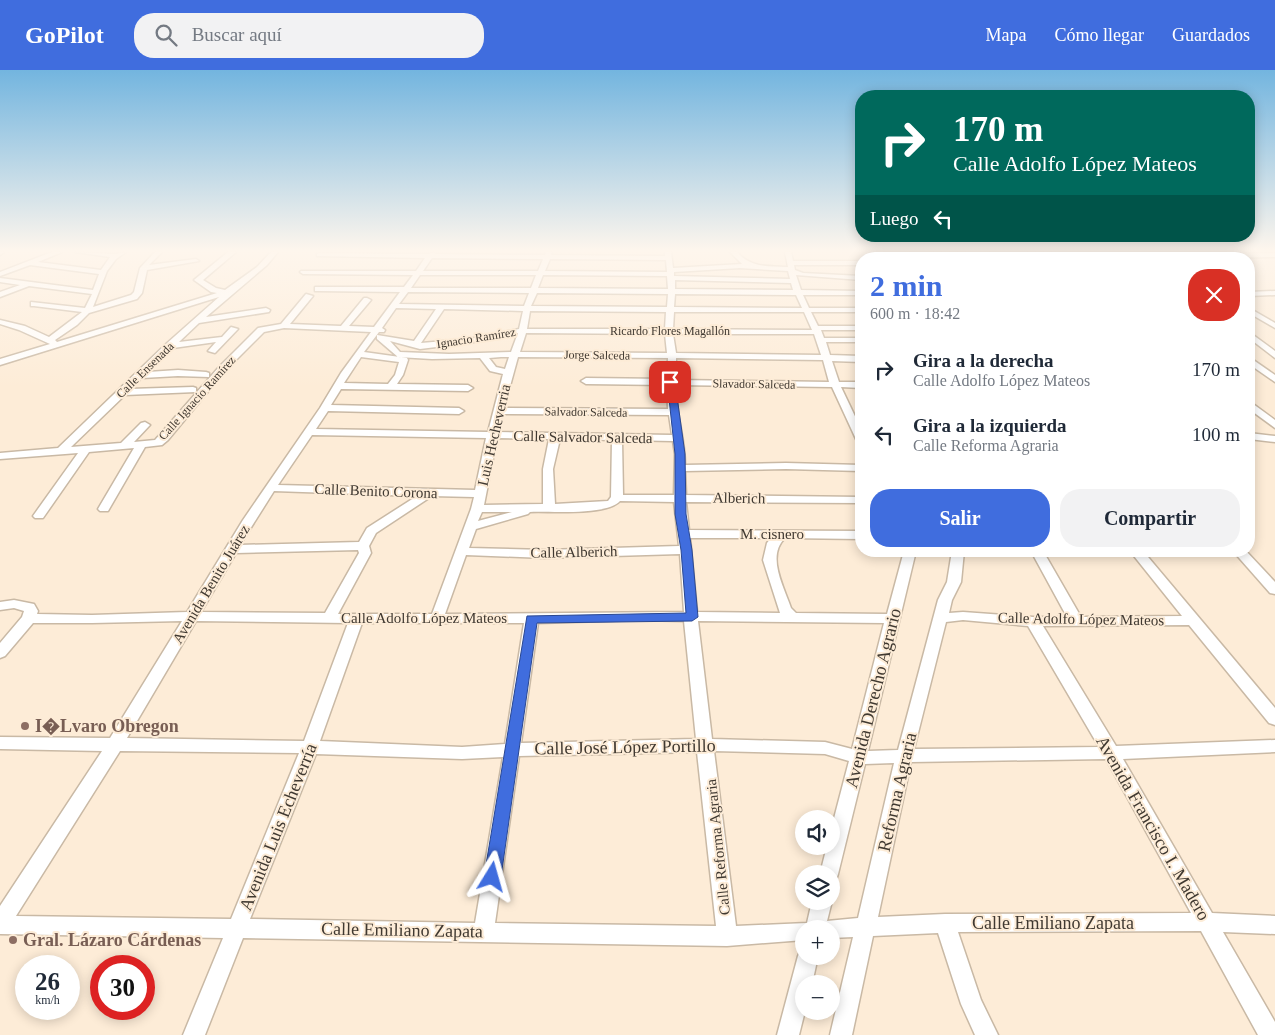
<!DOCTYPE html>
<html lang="es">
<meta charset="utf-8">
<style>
body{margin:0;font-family:Georgia,serif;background:#f2f2f3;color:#1f2937;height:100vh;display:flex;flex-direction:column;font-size:19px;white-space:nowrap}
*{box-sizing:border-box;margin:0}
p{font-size:16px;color:#747a83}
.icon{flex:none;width:28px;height:28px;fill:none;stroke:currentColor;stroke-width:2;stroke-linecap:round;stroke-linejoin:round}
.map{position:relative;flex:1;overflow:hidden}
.side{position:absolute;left:855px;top:182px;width:400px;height:305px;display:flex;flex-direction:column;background:#fff;border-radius:20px;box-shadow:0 2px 12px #0003}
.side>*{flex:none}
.banner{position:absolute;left:855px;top:20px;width:400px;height:152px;border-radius:20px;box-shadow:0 2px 12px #0003;background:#00695c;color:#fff;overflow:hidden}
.controls{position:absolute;left:795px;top:740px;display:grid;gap:10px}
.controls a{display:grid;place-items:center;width:45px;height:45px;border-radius:50%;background:#fff;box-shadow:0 2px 12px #0003;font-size:25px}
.speed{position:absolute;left:15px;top:885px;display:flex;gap:10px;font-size:25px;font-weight:700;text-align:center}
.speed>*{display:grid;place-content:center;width:65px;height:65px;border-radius:50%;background:#fff;box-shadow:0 2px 12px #0003;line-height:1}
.speed small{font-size:12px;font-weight:400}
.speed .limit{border:8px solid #d22;background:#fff;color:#111}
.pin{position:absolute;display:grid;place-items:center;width:42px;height:42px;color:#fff;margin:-21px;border-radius:10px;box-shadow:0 2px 8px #0006}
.me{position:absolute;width:55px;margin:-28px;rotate:8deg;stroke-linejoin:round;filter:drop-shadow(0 0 4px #0008)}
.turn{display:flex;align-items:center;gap:18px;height:105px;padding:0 15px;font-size:22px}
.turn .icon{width:65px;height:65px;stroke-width:2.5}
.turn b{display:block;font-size:35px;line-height:42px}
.then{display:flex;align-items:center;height:48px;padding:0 15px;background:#0003;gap:10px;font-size:19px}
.round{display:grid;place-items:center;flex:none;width:52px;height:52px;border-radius:20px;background:#f2f2f3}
.headline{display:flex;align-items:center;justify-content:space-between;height:85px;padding:0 15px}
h1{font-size:30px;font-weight:700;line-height:38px;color:#406dde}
.cta{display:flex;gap:10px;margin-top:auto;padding:10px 15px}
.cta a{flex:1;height:58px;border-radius:20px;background:#406dde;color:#fff;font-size:20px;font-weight:700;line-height:58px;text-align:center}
.cta a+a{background:#f2f2f3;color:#1f2937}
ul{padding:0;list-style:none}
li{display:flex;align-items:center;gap:15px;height:65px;padding:0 15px}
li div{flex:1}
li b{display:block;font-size:19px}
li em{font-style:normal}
header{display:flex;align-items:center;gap:30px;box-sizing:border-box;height:70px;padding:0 25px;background:#406dde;color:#fff}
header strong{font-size:24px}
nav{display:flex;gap:28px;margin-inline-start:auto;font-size:18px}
.search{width:350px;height:45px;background:#f2f2f3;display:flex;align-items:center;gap:12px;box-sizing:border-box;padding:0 18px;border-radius:20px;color:#747a83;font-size:19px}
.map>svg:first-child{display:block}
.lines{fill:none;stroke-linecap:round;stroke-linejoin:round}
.minor-casing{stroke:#c9b9a5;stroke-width:3}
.minor{fill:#fff;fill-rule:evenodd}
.route{fill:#406dde;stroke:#2a4790}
.education-dot{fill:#8d6e63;stroke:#fdecd7;stroke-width:2}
.labels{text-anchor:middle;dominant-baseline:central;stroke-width:4;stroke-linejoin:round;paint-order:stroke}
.far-street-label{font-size:12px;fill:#403931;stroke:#fdecd7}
.street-label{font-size:15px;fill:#403931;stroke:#fdecd7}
.near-street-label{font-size:18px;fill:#403931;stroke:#fdecd7}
.near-education-label{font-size:18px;font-weight:bold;fill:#785e54;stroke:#fdecd7;text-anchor:start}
</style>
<header>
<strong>GoPilot</strong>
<div class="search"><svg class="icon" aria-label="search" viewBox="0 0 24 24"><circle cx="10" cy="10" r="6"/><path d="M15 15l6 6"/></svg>Buscar aquí</div>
<nav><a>Mapa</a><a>Cómo llegar</a><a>Guardados</a></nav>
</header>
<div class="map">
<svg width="1275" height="965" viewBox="0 0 1275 965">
<rect width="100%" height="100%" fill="#fdecd7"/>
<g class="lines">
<defs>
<g id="minor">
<path d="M0,182H4L0,185Z"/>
<path d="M52,182H62L38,192L101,200L110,187L75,182L115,184L126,182L116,189L107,201L93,237L131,225L134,222L140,198L155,182H162L149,195L196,189L199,191L147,200L142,223L137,229L89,243L77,255L55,270L57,272L217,223L211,222L194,210L228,182H236L203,210L216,218L225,220L257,197L271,182H278L267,195L206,247L266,238L270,240L269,242L199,253L179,272L222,267L231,257L238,259L215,283L208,281L216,272L173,278L148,302L178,300L206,302L209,303V307L178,306L142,308L130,319L193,317L196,318V322L125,325L71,377L121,373L141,353L145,352L150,355L134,372L155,370L219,297L258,258L281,254L306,224L313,226L290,254L341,256L364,228H367L371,230L349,256L374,257L400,222L318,221H315V217H404L413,205L303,204L300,202L301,201H416L425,188L317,186V184L319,183L428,184L436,182L435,184L545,185L546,182H552L551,185L665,186V182H671L673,198L742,194L730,182H737C751,198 768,196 788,197L785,182H791L793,191H861V195H794L795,200L803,203L861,206V210L796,205L801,220L861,221V225H803L809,238H861V242H811L818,256H861V260H821L824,268H861V272H826L830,285L861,286V292L832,291L839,312H861V318L841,317L861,359V372L856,369L832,317L676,315C675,342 685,367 685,395L786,393L861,395V401L786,399L685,401L686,425L861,427V433L686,432L689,460L861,461V469L785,468C766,486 784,517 791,538L796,543L887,544L904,481H916L868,681L898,680L938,530L947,512L952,481H964L961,512L952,530L949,543L963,542L1033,547H1067L1031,481H1043L1081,547L1182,546L1130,481H1143L1275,638V655L1269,653L1189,555L1043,556L1116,676L1275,670V682L1123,689L1212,843L1275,846V864L1223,862L1275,952V965H1258L1201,861L958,862L981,930L998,965H975L961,934L938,863L873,866L852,965H830L853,867L831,868V859H804V870L727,876L243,868L205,965H183L223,868L0,864V836L102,681L0,679V667L110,668L182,551L92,553H33L5,586L0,588V573L22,547L24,541L14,538L0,540V532L14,530L34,534L38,541L37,544L92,545L187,542L243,450L320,338L341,303L371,262L284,258L264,262L225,301L168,370L162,375L145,377L108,441H100L98,439L134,378L89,382L43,448H35L33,446L78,383L0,389V383L58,378L166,274L219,227L0,295V289L50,274L19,260L0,254V250L25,256L49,267L82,242L34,236H31V232L85,238L92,224L29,216L0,227V222L20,215L0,212V208L93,220L99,204L30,195L0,206V202ZM432,188L543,189L538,201H423ZM550,189L666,190L667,202L545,201ZM740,198L788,201L790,209L674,206V202ZM420,205H536L531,218H411ZM543,205L667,206L668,219L538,218ZM675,210L791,213L793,220L675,219ZM408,222L529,223L524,236L399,234ZM537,223L668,224L667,237L531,236ZM675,224L796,225L802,238L674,237ZM396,238L436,239L414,271L377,265V269L398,287L432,289L480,288L490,301L503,304L488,362L316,359L328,341L459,344L464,341L459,338L331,335L341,319L468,321L473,318L468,315L397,314L403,305L408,290L407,288L364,282L379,262H384L385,260L382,258ZM444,239L523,241L519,259L469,269L421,273ZM530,241L666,242L665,259H527ZM674,242H804L812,260L673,259ZM513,263H518L511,282L449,284L400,282L390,271L420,279L469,273ZM526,263L665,264L667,283L520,282ZM673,264H814L821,285L676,283ZM361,287L399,292L395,305L388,314L344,313ZM501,287H509L505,299L496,297L489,288ZM518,287L668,288L667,309L586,308L581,311L586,314L667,315L668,339L504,338ZM676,288L823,290L829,312L676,310ZM502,344L669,345L672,365L498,362ZM312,365L486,368L475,420L278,415ZM497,368L549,369L543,399V434L484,435ZM560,369L612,370L611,427L608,431L555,434L553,399ZM622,370L673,371L675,384L674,425H623ZM274,421L417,426L367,458L359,472L240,475ZM432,426L474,427L471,439L432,544H338L371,483L369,476L376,463ZM620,431L674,432L679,476L545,480L469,478L476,459L528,444L530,442C550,441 606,446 620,431ZM482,442H512L478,451ZM690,468H771L767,473L763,490L780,543L697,542ZM358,480L359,483L325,543L201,542L236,483ZM680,484L684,542L445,544L466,485L545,488ZM639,550L684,551L696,669L521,673L538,553ZM963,550L1028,556L1099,677L914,679L946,552ZM196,551L348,553L304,671L127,668ZM698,551L884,553L852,679L825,672L712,669ZM362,553H524L505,674L462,677L320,671ZM120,681L299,683L231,849L16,846ZM714,681L825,684L849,691L831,760V776H827L820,804H831V812L836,810L838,804L865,694L894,693L858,848L827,851L832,831L831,830L812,831L807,853L736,856ZM697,682L716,856L495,853L519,686ZM316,684L462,689L503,687L475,853L250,849ZM1106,689L1191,843L945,844L878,847L911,692Z"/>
<path d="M904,182H910L914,189H908Z"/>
<path d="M927,182H964L989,189Z"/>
<path d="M985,182H995L1011,189H1001Z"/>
<path d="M1028,182L1153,185L1275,183V187L1115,189L1062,186Z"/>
<path d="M1275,221V225L1249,226V222Z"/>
<path d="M1249,238L1275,253V258L1249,243Z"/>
<path d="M1249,262L1275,281V288L1249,268Z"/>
<path d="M1249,287L1275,305V312L1249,294Z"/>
<path d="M1249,331L1275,350V358L1249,339Z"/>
<path d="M1249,363L1275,366V372L1249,369Z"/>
<path d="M1233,481H1246L1275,512V524L1270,523Z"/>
<path d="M804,878V886H818L812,914H804L805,941L799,965H777L798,886L801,879Z"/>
</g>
</defs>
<!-- minor casing -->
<use href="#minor" class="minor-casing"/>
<!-- minor -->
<use href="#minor" class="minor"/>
</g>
<!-- sky -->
<linearGradient id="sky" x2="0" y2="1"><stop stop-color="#73b5df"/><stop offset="0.57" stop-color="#fef6ed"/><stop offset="1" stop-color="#fef6ed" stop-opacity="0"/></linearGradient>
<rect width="1275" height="317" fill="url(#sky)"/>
<!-- route -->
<path class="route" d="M667,310L675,312L685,384L686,444L692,480L698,547L692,551L537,553L501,807L498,813L492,815L486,813L484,807L527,546L686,543L681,480L675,444V384Z"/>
<!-- markers -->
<g class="education-dot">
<circle cx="25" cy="656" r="5"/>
<circle cx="13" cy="870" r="5"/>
</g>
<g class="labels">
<!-- far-street labels -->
<g class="far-street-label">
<text x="670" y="261">Ricardo Flores Magallón</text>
<text transform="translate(476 268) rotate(-9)">Ignacio Ramírez</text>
<text transform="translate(597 285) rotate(1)">Jorge Salceda</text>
<text transform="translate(145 300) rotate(-44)">Calle Ensenada</text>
<text transform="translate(754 314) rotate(1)">Slavador Salceda</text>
<text transform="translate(197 328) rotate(-48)">Calle Ignacio Ramírez</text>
<text transform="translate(586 342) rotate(1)">Salvador Salceda</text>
</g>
<!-- street labels -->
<g class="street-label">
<text transform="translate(494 365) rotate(-77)">Luis Hecheverria</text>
<text transform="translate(583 367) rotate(1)">Calle Salvador Salceda</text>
<text transform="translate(376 421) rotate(2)">Calle Benito Corona</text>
<text transform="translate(739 428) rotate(1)">Alberich</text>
<text x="772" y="464">M. cisnero</text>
<text transform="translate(574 482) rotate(-1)">Calle Alberich</text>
<text transform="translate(211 514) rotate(-59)">Avenida Benito Juárez</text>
<text x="424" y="548">Calle Adolfo López Mateos</text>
<text transform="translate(1081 549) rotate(1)">Calle Adolfo López Mateos</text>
<text transform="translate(718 777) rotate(-96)">Calle Reforma Agraria</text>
</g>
<!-- near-street labels -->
<g class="near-street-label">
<text transform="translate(873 628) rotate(-76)">Avenida Derecho Agrario</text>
<text transform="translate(625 677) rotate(-1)">Calle José López Portillo</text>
<text transform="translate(897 722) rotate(-77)">Reforma Agraria</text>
<text transform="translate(278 757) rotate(-68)">Avenida Luis Echeverría</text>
<text transform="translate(1153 758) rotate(60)">Avenida Francisco I. Madero</text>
<text x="1053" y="853">Calle Emiliano Zapata</text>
<text transform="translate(402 860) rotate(1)">Calle Emiliano Zapata</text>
</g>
<!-- near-education labels -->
<g class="near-education-label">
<text x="35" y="656">I�Lvaro Obregon</text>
<text x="23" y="870">Gral. Lázaro Cárdenas</text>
</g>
</g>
</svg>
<div class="controls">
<a><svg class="icon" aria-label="sound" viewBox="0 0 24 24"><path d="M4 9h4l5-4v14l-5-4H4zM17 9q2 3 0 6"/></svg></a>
<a><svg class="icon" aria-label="layers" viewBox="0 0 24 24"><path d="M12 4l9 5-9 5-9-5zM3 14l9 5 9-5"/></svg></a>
<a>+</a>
<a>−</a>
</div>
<div class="speed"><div>26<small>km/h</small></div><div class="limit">30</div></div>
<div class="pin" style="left:670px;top:312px;background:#d93025"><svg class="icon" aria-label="arrive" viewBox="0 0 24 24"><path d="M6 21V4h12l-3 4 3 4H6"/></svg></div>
<svg class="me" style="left:492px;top:807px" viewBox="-20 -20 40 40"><path d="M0-17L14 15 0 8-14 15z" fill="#406dde" stroke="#fff" stroke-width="4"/></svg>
<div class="banner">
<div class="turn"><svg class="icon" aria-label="right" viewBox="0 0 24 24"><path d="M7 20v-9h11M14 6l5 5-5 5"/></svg><div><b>170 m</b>Calle Adolfo López Mateos</div></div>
<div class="then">Luego<svg class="icon" aria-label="left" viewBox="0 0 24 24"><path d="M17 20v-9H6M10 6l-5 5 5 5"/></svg></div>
</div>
<section class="side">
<div class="headline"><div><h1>2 min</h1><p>600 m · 18:42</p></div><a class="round" style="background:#d93025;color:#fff"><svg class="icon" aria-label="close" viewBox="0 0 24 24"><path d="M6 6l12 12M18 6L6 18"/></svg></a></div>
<ul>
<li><svg class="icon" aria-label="right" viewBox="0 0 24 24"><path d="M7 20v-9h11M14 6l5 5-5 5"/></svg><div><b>Gira a la derecha</b><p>Calle Adolfo López Mateos</p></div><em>170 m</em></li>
<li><svg class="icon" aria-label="left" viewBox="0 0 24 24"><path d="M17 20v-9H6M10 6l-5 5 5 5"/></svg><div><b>Gira a la izquierda</b><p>Calle Reforma Agraria</p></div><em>100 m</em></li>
</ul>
<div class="cta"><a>Salir</a><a>Compartir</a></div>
</section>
</div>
